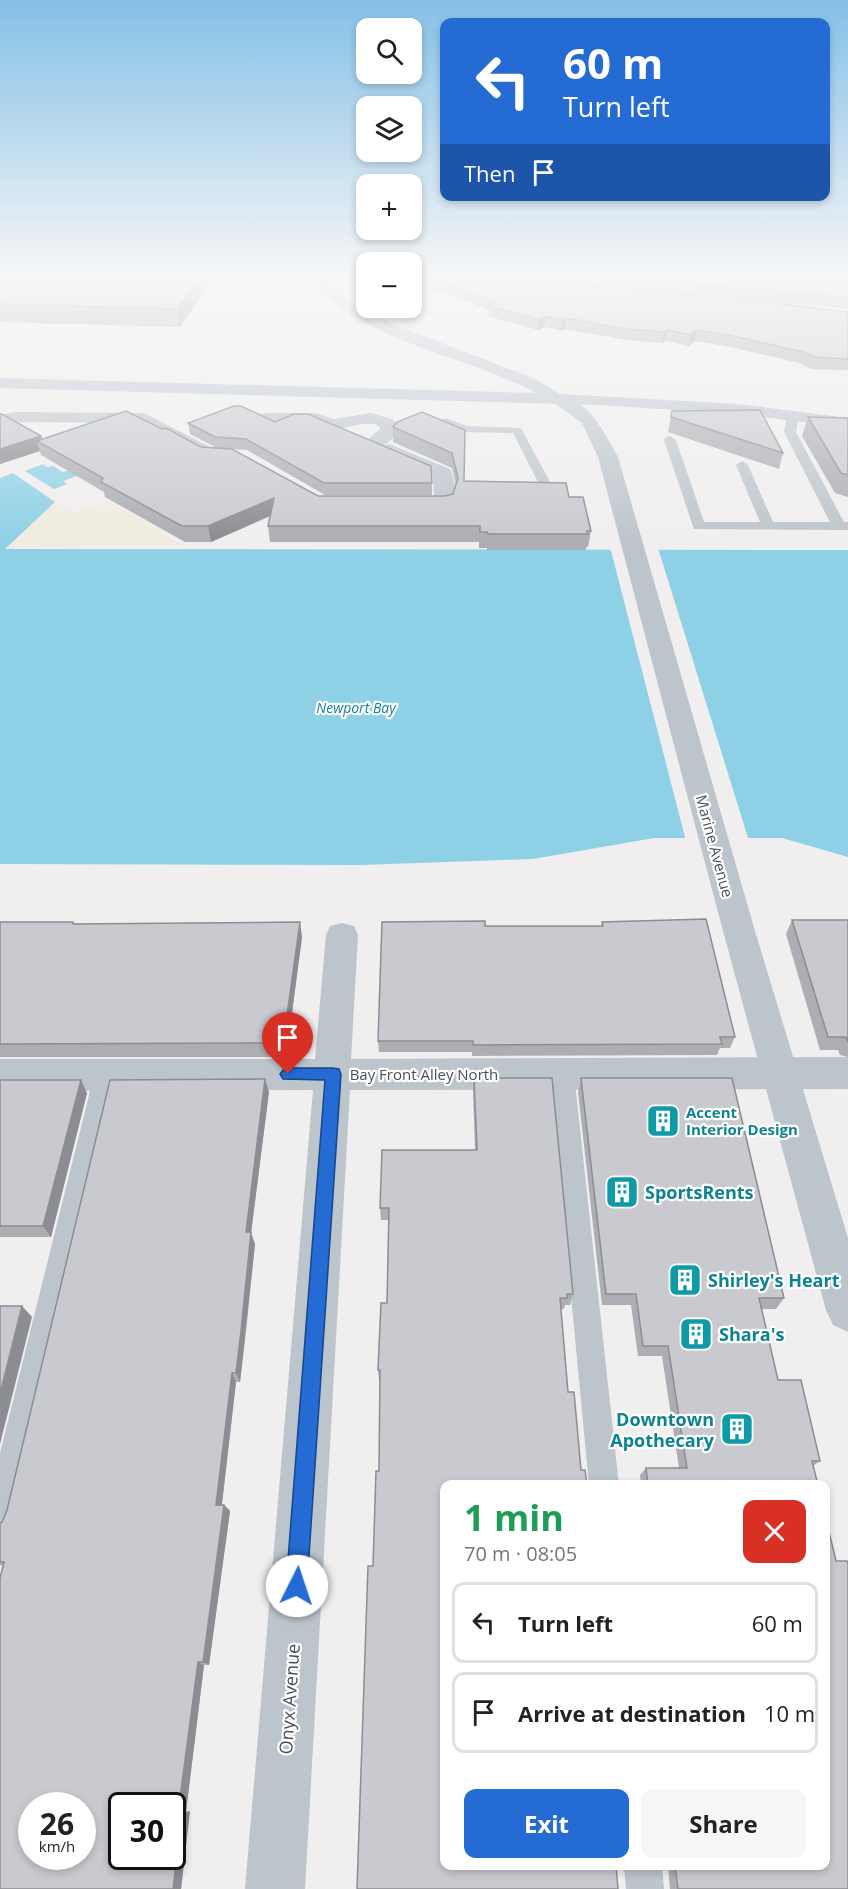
<!DOCTYPE html>
<meta charset="utf-8">
<style>
body{margin:0;font-family:"Open Sans",sans-serif;background:#f6f6f6;color:#222;height:100vh;display:flex;flex-direction:column;font-size:22px;white-space:nowrap}
*{box-sizing:border-box;margin:0}
p{font-size:20px;color:#767676}
.icon{flex:none;width:33px;height:33px;fill:none;stroke:currentColor;stroke-width:2;stroke-linecap:round;stroke-linejoin:round}
.map{position:relative;flex:1;overflow:hidden}
.details{position:absolute;left:440px;top:1480px;width:390px;height:390px;display:flex;flex-direction:column;background:#fff;border-radius:12px;box-shadow:0 3px 9px #0003}
.details>*{flex:none}
.banner{position:absolute;left:440px;top:18px;width:390px;height:183px;border-radius:12px;box-shadow:0 3px 9px #0003;background:#246bd4;color:#fff;overflow:hidden}
.controls{position:absolute;left:356px;top:18px;display:grid;gap:12px}
.controls a{display:grid;place-items:center;width:66px;height:66px;border-radius:12px;background:#fff;box-shadow:0 3px 9px #0003;font-size:30px}
.speed{position:absolute;left:18px;top:1792px;display:flex;gap:12px;font-size:30px;font-weight:700;text-align:center}
.speed>*{display:grid;place-content:center;width:78px;height:78px;border-radius:50%;background:#fff;box-shadow:0 3px 9px #0003;line-height:1}
.speed small{font-size:15px;font-weight:400}
.speed .limit{border:3px solid #111;border-radius:9px;background:#fff;color:#111}
.pin{position:absolute;display:grid;place-items:center;width:51px;height:51px;color:#fff;margin:-62px -26px;border-radius:50% 50% 50% 0;rotate:-45deg;box-shadow:0 0 6px #0007}
.pin .icon{rotate:45deg}
.me{position:absolute;width:66px;margin:-33px;rotate:4deg;stroke-linejoin:round;filter:drop-shadow(0 0 4px #0008)}
.turn{display:flex;align-items:center;gap:21px;height:126px;padding:0 24px;font-size:27px}
.turn .icon{width:78px;height:78px;stroke-width:2.5}
.turn b{display:block;font-size:42px;line-height:51px}
.then{display:flex;align-items:center;height:57px;padding:0 24px;background:#0003;gap:12px;font-size:22px}
.round{display:grid;place-items:center;flex:none;width:63px;height:63px;border-radius:12px;background:#f6f6f6}
.headline{display:flex;align-items:center;justify-content:space-between;height:102px;padding:0 24px}
h1{font-size:36px;font-weight:700;line-height:45px;color:#1e9e55}
.cta{display:flex;gap:12px;margin-top:auto;padding:12px 24px}
.cta a{flex:1;height:69px;border-radius:12px;background:#246bd4;color:#fff;font-size:24px;font-weight:700;line-height:69px;text-align:center}
.cta a+a{background:#f6f6f6;color:#222}
ul{padding:0;list-style:none}
li{display:flex;align-items:center;gap:18px;height:81px;margin:0 12px 9px;padding:0 12px;border:3px solid #e0e0e0;border-radius:12px}
li div{flex:1}
li b{display:block;font-size:22px}
li em{font-style:normal}
.map>svg:first-child{display:block}
.sand{fill:#f1ecdf}
.water{fill:#8ed1e6}
.pier{fill:#f0eeee}
.lines{fill:none;stroke-linecap:round;stroke-linejoin:round}
.service{fill:#bdc5cc;fill-rule:evenodd}
.minor{fill:#bdc5cc;fill-rule:evenodd}
.tertiary{fill:#bdc5cc;fill-rule:evenodd}
.secondary{fill:#bdc6d1;fill-rule:evenodd}
.wall{fill:#acaeb3}
.shaded-wall{fill:#8c8d92}
.building{fill:#c8cad0;stroke:#8c8d92;stroke-width:1.5;fill-rule:evenodd}
.route{fill:#246bd4;stroke:#17468a;stroke-width:1.5}
.labels{text-anchor:middle;dominant-baseline:central;stroke-width:4.5;stroke-linejoin:round;paint-order:stroke}
.far-water-label{font-size:14px;font-style:italic;fill:#157d9f;stroke:#fff}
.street-label{font-size:15px;fill:#47505a;stroke:#fff}
.culture-label{font-size:15px;font-weight:bold;fill:#0d838f;stroke:#fff;text-anchor:start}
.near-culture-label{font-size:18px;font-weight:bold;fill:#0d838f;stroke:#fff;text-anchor:start}
.near-street-label{font-size:18px;fill:#47505a;stroke:#fff}
</style>
<div class="map">
<svg width="848" height="1889" viewBox="0 0 848 1889">
<rect width="100%" height="100%" fill="#f0eeee"/>
<!-- sand -->
<path class="sand" d="M106,501L144,520L176,542L188,546L6,547L55,502L75,514Z"/>
<!-- water -->
<g class="water">
<path d="M43,464L47,467L53,466L63,472L69,470L79,475L63,481L67,484L54,489L25,471Z"/>
<path d="M13,473L55,502L5,549L848,550V857L782,838H654L533,859L361,865L0,864V478Z"/>
</g>
<!-- pier -->
<path class="pier" d="M610,547L658,548L749,841H686Z"/>
<g class="lines">
<!-- service -->
<g class="service">
<path d="M793,412L799,415L796,432L844,522H848V530L694,529L664,440L666,437L670,436L676,440L704,522H760L736,465L742,461L748,465L773,522H830L784,432L787,415Z"/>
<path d="M446,418L467,426L521,428L550,482V487L544,491L516,490L514,487L516,484L538,482L513,433L465,432L442,423L440,421Z"/>
<path d="M562,1064L570,1067L574,1074L619,1485H589L550,1074L554,1067Z"/>
<path d="M106,1065L114,1068L118,1075L16,1516L11,1527L0,1532V1453L94,1075L98,1068Z"/>
<path d="M624,1866H662L664,1889H626Z"/>
</g>
<!-- minor -->
<g class="minor">
<path d="M14,412L144,413L210,447L212,451L210,455H196L140,423L15,422L0,426V415Z"/>
<path d="M268,413H315L334,419L371,413L392,419L400,427C394,440 382,451 366,447L364,443L381,428L374,424H363L332,430L313,423L262,422L259,418L262,414Z"/>
<path d="M389,444L450,469C455,478 458,499 452,507H401L398,503L401,499L434,497L433,476L382,454L380,450L382,446Z"/>
<path d="M342,923L354,926L358,935L351,1059L848,1057V1089L350,1090L305,1889H245L313,1090L0,1091V1059H315L326,935L330,926Z"/>
</g>
<!-- tertiary -->
<path class="tertiary" d="M558,394C590,402 603,430 618,457L755,931L848,1238V1332L833,1325L826,1310L723,931L598,457L582,423L549,399L552,395Z"/>
<!-- secondary -->
<path class="secondary" d="M314,280H328L342,295L367,311L398,326L533,378L560,394L738,404L848,418V428L738,414L597,405L0,388V378L536,393C470,356 359,342 314,280Z"/>
</g>
<!-- wall -->
<g class="wall">
<path d="M0,280H212L180,327L0,322Z"/>
<path d="M411,280H537L557,284L848,312V370L811,369L800,363L731,347L695,341L688,346L665,341L662,343L626,340L565,329L561,331L545,327L538,330L488,316L489,310L411,281Z"/>
<path d="M549,280H848V309L824,306L588,286Z"/>
<path d="M672,411L783,453L779,469L668,432Z"/>
<path d="M808,417L848,418V497L835,493L802,436Z"/>
<path d="M275,422L432,483V495H325L247,450L217,448L190,434L188,423Z"/>
<path d="M393,427L465,430L464,481L569,497L591,531L588,547H586V550H487V548H479V542H270L268,526L271,516L211,542H185L105,497L104,492L41,455L40,451L0,464L41,436L42,439L162,429L201,447L318,496H445L453,494L456,485L452,468L393,442Z"/>
<path d="M792,920H848V1057L840,1055L838,1050H820L786,934Z"/>
<path d="M0,922L74,924L302,937L288,1043L285,1051H273L272,1057H0Z"/>
<path d="M602,922L735,1037L730,1048H720L717,1055L472,1056V1052H379L378,1041L485,926H601Z"/>
<path d="M474,1078L573,1294L570,1305H565L564,1309H561L373,1566L379,1471L380,1380H379L378,1370L387,1303L389,1220H381L380,1208L475,1150L473,1092Z"/>
<path d="M581,1078L784,1298L776,1309H762L778,1380L820,1461L813,1466L818,1485H641L640,1475L646,1468H679L662,1356H638L631,1305H602L578,1092Z"/>
<path d="M0,1080L87,1093L51,1237H0Z"/>
<path d="M269,1092L251,1233L255,1244L245,1341L240,1382H236L222,1505H224L230,1511L209,1665H204L186,1812L190,1811L181,1889H0L3,1566L0,1565V1523L2,1522Z"/>
<path d="M668,1866H825L848,1889H670Z"/>
</g>
<!-- shaded-wall -->
<g class="shaded-wall">
<path d="M198,280H212L180,327L177,309Z"/>
<path d="M546,316L545,327L538,330L539,320Z"/>
<path d="M566,318L565,329L561,331L562,320Z"/>
<path d="M667,330L665,341L662,343L664,332Z"/>
<path d="M697,330L695,341L688,346L690,335Z"/>
<path d="M41,436L43,444L37,441L40,451L0,464V449Z"/>
<path d="M274,498L276,513L211,542L208,526Z"/>
<path d="M300,922L302,937L288,1043L285,1051L282,1038Z"/>
<path d="M270,1038L273,1051L272,1057L269,1043Z"/>
<path d="M265,1079L269,1092L251,1233L255,1244L240,1382L236,1373L246,1232Z"/>
<path d="M81,1080L87,1093L51,1237L43,1226Z"/>
<path d="M22,1306L32,1317L0,1444V1394Z"/>
<path d="M232,1373L236,1382L221,1511L216,1505Z"/>
<path d="M224,1505L230,1511L209,1665L203,1662Z"/>
<path d="M198,1662L204,1665L186,1812L178,1813Z"/>
<path d="M190,1811L181,1889H173L182,1813Z"/>
</g>
<!-- building -->
<g class="building">
<path d="M0,280H198L177,309L0,304Z"/>
<path d="M434,280H537L557,284L763,302L848,312V359L815,357L803,352L733,336L697,330L690,335L667,330L664,332L627,329L566,318L562,320L546,316L539,320L489,306L496,303Z"/>
<path d="M638,280H848V298L827,295Z"/>
<path d="M234,406H241L275,422L294,414H308L431,466L432,483H324L246,439L215,437L188,423Z"/>
<path d="M760,410L783,453L671,417L672,411Z"/>
<path d="M126,411L162,429L166,428L201,447L232,449L318,496H445L453,494L458,478L452,453L393,427L397,422L422,412L465,430L464,481L566,483L569,497H583L591,531H587L588,534H488L487,532H480V526H268L274,498L208,526H182L101,482L103,478L37,441Z"/>
<path d="M0,414H2L41,436L0,449Z"/>
<path d="M808,417L848,418V475L841,473Z"/>
<path d="M706,919L735,1037H720L722,1044L473,1045V1041H378L382,922L485,921V926H603L602,922Z"/>
<path d="M792,920H848V1042L846,1037H828Z"/>
<path d="M0,922H73V924L300,922L285,1029L282,1038H270L269,1043L0,1044Z"/>
<path d="M474,1078H552L573,1294H567V1298H560L568,1392H574L581,1470H585L587,1485H444V1866H616L618,1889H357L368,1566H373L376,1471H379L380,1370H378L381,1303H387L389,1208H380L382,1150H477Z"/>
<path d="M581,1078H732L784,1298H759L778,1380H801L820,1461H812L818,1485H648L646,1468H687L668,1346H643L636,1294H606Z"/>
<path d="M265,1079L246,1232H251L241,1331L236,1373H232L216,1505H224L203,1662H198L178,1813H182L173,1889H0V1578L4,1562H0V1523L2,1522L7,1510L110,1080ZM32,1806H82V1857H32ZM122,1806H172V1857H122Z"/>
<path d="M0,1080H81L43,1226H0Z"/>
<path d="M0,1306H22L0,1394Z"/>
<path d="M825,1515L836,1561H847L848,1564V1889H678L675,1866H825Z"/>
</g>
<!-- sky -->
<linearGradient id="sky" x2="0" y2="1"><stop stop-color="#84c0e7"/><stop offset="0.51" stop-color="#f8f7f7"/><stop offset="1" stop-color="#f8f7f7" stop-opacity="0"/></linearGradient>
<rect width="848" height="544" fill="url(#sky)"/>
<!-- route -->
<path class="route" d="M288,1068H333L339,1069L341,1074L307,1586L304,1594L297,1597L289,1594L286,1586L325,1080L283,1079L280,1074L283,1070Z"/>
<!-- icons -->
<defs>
<symbol id="building-square" viewBox="-11 -11 22 22"><rect x="-9" y="-9" width="18" height="18" rx="4" fill="#0f9aa8" stroke="#fff"/><path d="M-4-6H4V6H1V3H-1V6H-4ZM-2.5-4.3h1.7v1.8h-1.7ZM.8-4.3h1.7v1.8H.8ZM-2.5-1h1.7V.8h-1.7ZM.8-1h1.7V.8H.8Z" fill="#fff"/></symbol>
</defs>
<g fill-rule="evenodd">
<use href="#building-square" x="644" y="1102" width="38" height="38"/>
<use href="#building-square" x="603" y="1173" width="38" height="38"/>
<use href="#building-square" x="666" y="1261" width="38" height="38"/>
<use href="#building-square" x="677" y="1315" width="38" height="38"/>
<use href="#building-square" x="718" y="1410" width="38" height="38"/>
</g>
<g class="labels">
<!-- far-water labels -->
<g class="far-water-label">
<text x="356" y="707">Newport Bay</text>
</g>
<!-- street labels -->
<g class="street-label">
<text transform="translate(715 846) rotate(75)">Marine Avenue</text>
<text x="424" y="1074">Bay Front Alley North</text>
</g>
<!-- culture labels -->
<g class="culture-label">
<text x="686" y="1112">Accent<tspan x="686" dy="17">Interior Design</tspan></text>
</g>
<!-- near-culture labels -->
<g class="near-culture-label">
<text x="645" y="1192">SportsRents</text>
<text x="708" y="1280">Shirley's Heart</text>
<text x="719" y="1334">Shara's</text>
<text x="714" y="1419" text-anchor="end">Downtown<tspan x="714" dy="21">Apothecary</tspan></text>
</g>
<!-- near-street labels -->
<g class="near-street-label">
<text transform="translate(289 1699) rotate(-86)">Onyx Avenue</text>
</g>
</g>
</svg>
<div class="controls">
<a><svg class="icon" aria-label="search" viewBox="0 0 24 24"><circle cx="10" cy="10" r="6"/><path d="M15 15l6 6"/></svg></a>
<a><svg class="icon" aria-label="layers" viewBox="0 0 24 24"><path d="M12 4l9 5-9 5-9-5zM3 14l9 5 9-5"/></svg></a>
<a>+</a>
<a>−</a>
</div>
<div class="speed"><div>26<small>km/h</small></div><div class="limit">30</div></div>
<div class="pin" style="left:288px;top:1074px;background:#d93025"><svg class="icon" aria-label="arrive" viewBox="0 0 24 24"><path d="M6 21V4h12l-3 4 3 4H6"/></svg></div>
<svg class="me" style="left:297px;top:1586px" viewBox="-20 -20 40 40"><circle r="19" fill="#fff"/><path d="M0-13L10 11 0 6-10 11z" fill="#246bd4"/></svg>
<div class="banner">
<div class="turn"><svg class="icon" aria-label="left" viewBox="0 0 24 24"><path d="M17 20v-9H6M10 6l-5 5 5 5"/></svg><div><b>60 m</b>Turn left</div></div>
<div class="then">Then<svg class="icon" aria-label="arrive" viewBox="0 0 24 24"><path d="M6 21V4h12l-3 4 3 4H6"/></svg></div>
</div>
<section class="details">
<div class="headline"><div><h1>1 min</h1><p>70 m · 08:05</p></div><a class="round" style="background:#d93025;color:#fff"><svg class="icon" aria-label="close" viewBox="0 0 24 24"><path d="M6 6l12 12M18 6L6 18"/></svg></a></div>
<ul>
<li><svg class="icon" aria-label="left" viewBox="0 0 24 24"><path d="M17 20v-9H6M10 6l-5 5 5 5"/></svg><div><b>Turn left</b></div><em>60 m</em></li>
<li><svg class="icon" aria-label="arrive" viewBox="0 0 24 24"><path d="M6 21V4h12l-3 4 3 4H6"/></svg><div><b>Arrive at destination</b></div><em>10 m</em></li>
</ul>
<div class="cta"><a>Exit</a><a>Share</a></div>
</section>
</div>
